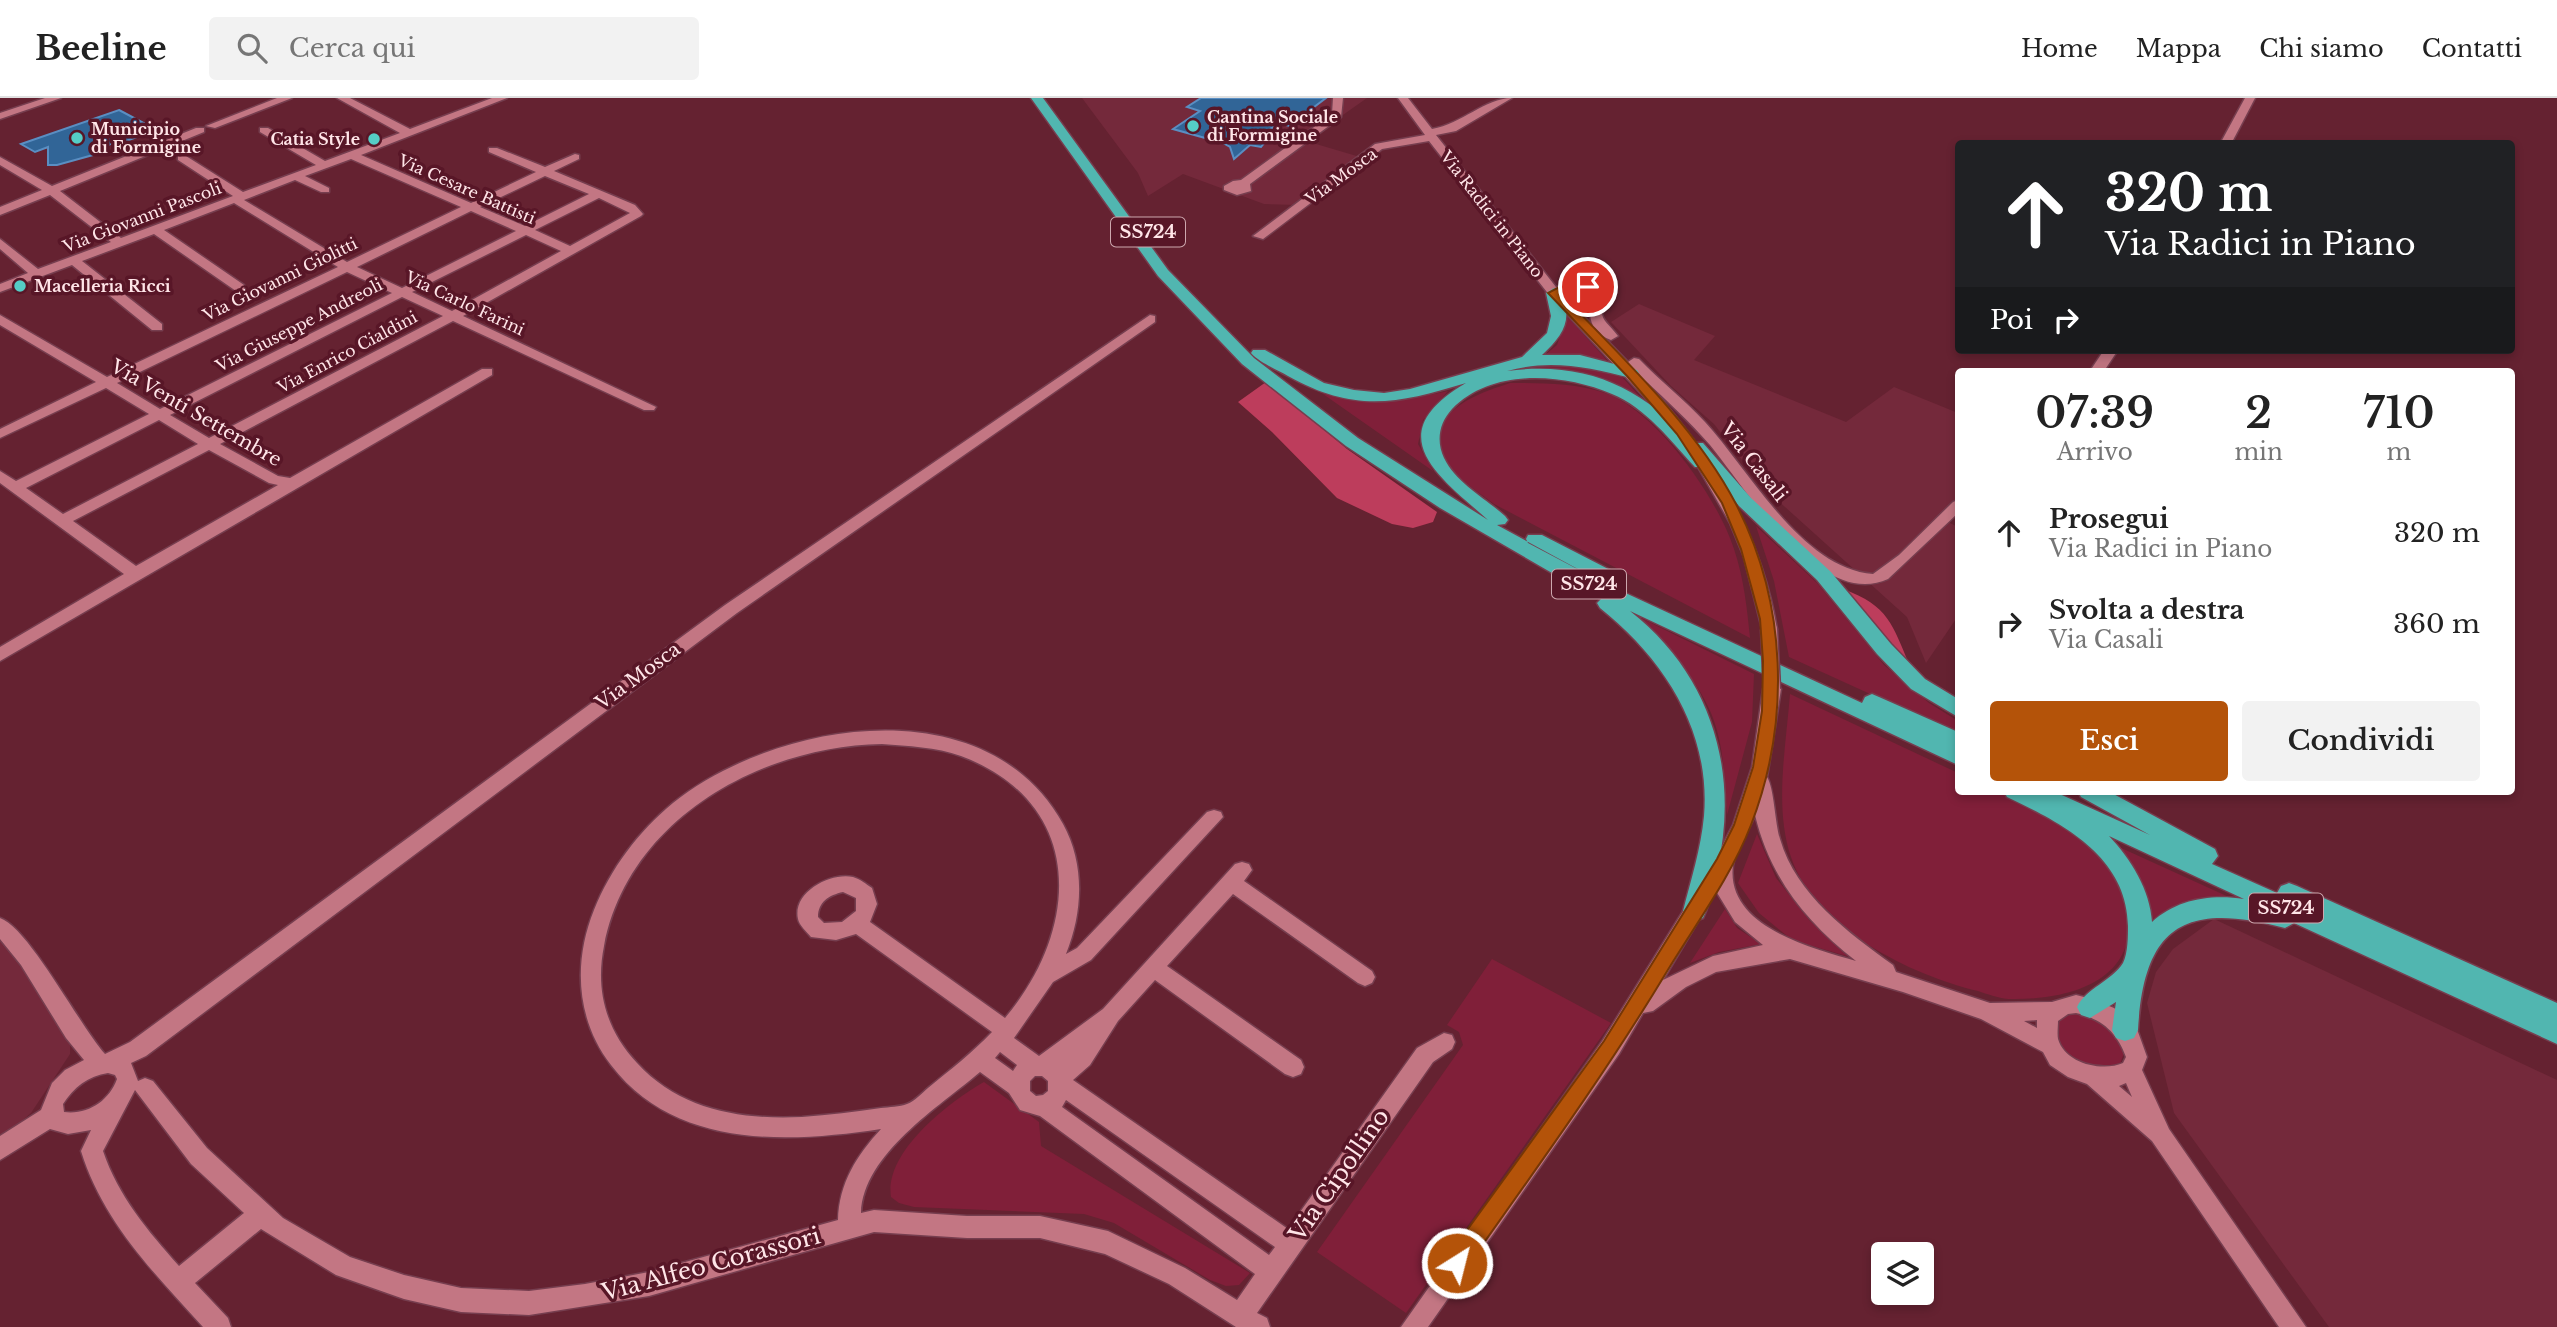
<!DOCTYPE html>
<html lang="it">
<style>
body{margin:0;font-family:"Libre Baskerville",serif;background:#f2f2f2;color:#222;height:100vh;display:flex;flex-direction:column;font-size:26px;white-space:nowrap}
*{box-sizing:border-box;margin:0}
p{font-size:23px;color:#767676}
.icon{flex:none;width:38px;height:38px;fill:none;stroke:currentColor;stroke-width:2;stroke-linecap:round;stroke-linejoin:round}
.map{position:relative;flex:1;overflow:hidden}
.panel{position:absolute;left:1955px;top:270px;width:560px;height:427px;display:flex;flex-direction:column;background:#fff;border-radius:7px;box-shadow:0 4px 10px #0003}
.panel>*{flex:none}
.hud{position:absolute;left:1955px;top:42px;width:560px;height:214px;border-radius:7px;box-shadow:0 4px 10px #0003;background:#202124;color:#fff;overflow:hidden}
.controls{position:absolute;left:1871px;top:1144px;display:grid;gap:14px}
.controls a{display:grid;place-items:center;width:63px;height:63px;border-radius:7px;background:#fff;box-shadow:0 4px 10px #0003;font-size:35px}
.pin{position:absolute;display:grid;place-items:center;width:60px;height:60px;color:#fff;margin:-30px;border:4px solid #fff;border-radius:50%;box-shadow:0 2px 7px #0007}
.me{position:absolute;width:77px;margin:-38px;rotate:36deg;stroke-linejoin:round;filter:drop-shadow(0 0 5px #0008)}
.turn{display:flex;align-items:center;gap:24px;height:147px;padding:0 35px;font-size:32px}
.turn .icon{width:91px;height:91px;stroke-width:2.5}
.turn b{display:block;font-size:49px;line-height:60px}
.then{display:flex;align-items:center;height:66px;padding:0 35px;background:#0003;gap:14px;font-size:26px}
.eta{display:flex;justify-content:space-evenly;align-items:center;height:119px;text-align:center}
.eta b{font-size:42px;font-weight:600;line-height:49px}
.primary-button{display:flex;gap:14px;margin-top:auto;padding:14px 35px}
.primary-button a{flex:1;height:80px;border-radius:7px;background:#b45309;color:#fff;font-size:28px;font-weight:600;line-height:80px;text-align:center}
.primary-button a+a{background:#f2f2f2;color:#222}
ul{padding:0;list-style:none}
li{display:flex;align-items:center;gap:21px;height:91px;padding:0 35px}
li div{flex:1}
li b{display:block;font-size:26px}
li em{font-style:normal}
header{display:flex;align-items:center;gap:42px;box-sizing:border-box;height:98px;padding:0 35px;background:#fff;border-bottom:2px solid #e0e0e0}
header strong{font-size:33px}
nav{display:flex;gap:38px;margin-inline-start:auto;font-size:24px}
.search{width:490px;height:63px;background:#f2f2f2;display:flex;align-items:center;gap:18px;box-sizing:border-box;padding:0 24px;border-radius:7px;color:#767676;font-size:26px}
.map>svg:first-child{display:block}
.built{fill:#74293b}
.green{fill:#801f39}
.forest{fill:#bd3d5c}
.building{fill:#316597;stroke:#5a8ec2;stroke-width:2}
.lines{fill:none;stroke-linecap:round;stroke-linejoin:round}
.minor-casing{stroke:#763e4f;stroke-width:3}
.highway-casing{stroke:#763e4f;stroke-width:3}
.minor{fill:#c37683;fill-rule:evenodd}
.highway{fill:#51b6b0;fill-rule:evenodd}
.minor-bridge-casing{stroke:#763e4f;stroke-width:19;stroke-linecap:butt}
.minor-bridge{stroke:#c37683;stroke-width:16}
.route{fill:#b45309;stroke:#753606;stroke-width:2}
.poi-dot{fill:#55cdc6;stroke:#581627;stroke-width:2.5}
.labels{text-anchor:middle;dominant-baseline:central;stroke-width:7;stroke-linejoin:round;paint-order:stroke}
.far-poi-label{font-size:16px;font-weight:bold;fill:#ffe5e8;stroke:#581627;text-anchor:start}
.far-street-label{font-size:16px;fill:#ffe5e8;stroke:#581627}
.shield{fill:#581627;stroke:#cda7ae;stroke-width:2}
.shield-label{font-size:18px;font-weight:bold;fill:#ffe5e8}
.street-label{font-size:19px;fill:#ffe5e8;stroke:#581627}
.near-street-label{font-size:23px;fill:#ffe5e8;stroke:#581627}
</style>
<header>
<strong>Beeline</strong>
<div class="search"><svg class="icon" aria-label="search" viewBox="0 0 24 24"><circle cx="10" cy="10" r="6"/><path d="M15 15l6 6"/></svg>Cerca qui</div>
<nav><a>Home</a><a>Mappa</a><a>Chi siamo</a><a>Contatti</a></nav>
</header>
<div class="map">
<svg width="2557" height="1229" viewBox="0 0 2557 1229">
<rect width="100%" height="100%" fill="#652231"/>
<!-- built -->
<g class="built">
<path d="M1082,0H1367L1306,43L1360,59L1298,107L1264,106L1183,76L1148,98L1138,75Z"/>
<path d="M1639,206L1715,238L1694,262L1846,324L1894,289L1958,315V416L1948,424L1958,429V518L1926,565L1907,519L1764,390L1714,326L1671,288L1611,224Z"/>
<path d="M2214,821L2557,982V1229H2329L2174,1015L2147,905L2156,874L2173,851Z"/>
<path d="M0,841L27,867L70,940V956L31,1015L0,1042Z"/>
</g>
<!-- green -->
<g class="green">
<path d="M1567,218L1611,267L1545,257L1557,247Z"/>
<path d="M1567,266L1590,268L1622,279L1642,301L1590,281L1493,279L1540,267Z"/>
<path d="M1510,285C1542,285 1574,285 1605,295C1657,313 1718,401 1734,451C1744,481 1747,510 1750,540L1494,406C1478,394 1461,383 1448,368C1444,363 1443,354 1441,348C1432,310 1483,294 1510,285Z"/>
<path d="M1448,293L1423,322L1418,346L1433,373L1323,296C1375,305 1396,304 1448,293Z"/>
<path d="M1756,428L1817,485L1884,567L1929,605L1958,623V636L1789,559L1774,483Z"/>
<path d="M1639,519L1754,576L1752,624L1727,717C1725,683 1724,646 1711,615C1695,577 1666,549 1639,519Z"/>
<path d="M1790,596L1958,675V693C1970,693 1984,691 1995,693C2020,697 2084,736 2098,756C2105,767 2116,780 2121,792C2153,876 2078,903 2008,901C1998,900 1987,896 1978,893C1911,877 1814,830 1791,759C1774,709 1786,649 1790,596Z"/>
<path d="M1757,736L1776,780L1810,823L1850,859L1792,842L1759,815L1738,785Z"/>
<path d="M2119,749L2242,805L2155,827C2148,797 2136,774 2119,749Z"/>
<path d="M1725,811L1737,830L1761,846L1719,854L1690,865Z"/>
<path d="M1492,861L1611,925L1406,1215L1317,1154L1463,947L1459,934L1447,927Z"/>
<path d="M2074,914L2107,924L2125,952L2119,969L2110,973L2075,965L2057,947V921Z"/>
<path d="M984,984L1039,1024L1041,1048L1250,1175L1239,1187L1226,1188L1210,1182L1114,1125L1084,1116L914,1109L899,1105L891,1099C884,1054 949,1004 984,984Z"/>
</g>
<!-- forest -->
<g class="forest">
<path d="M1266,284L1347,351L1437,414L1433,424L1413,430L1392,426L1337,400L1272,334L1238,304Z"/>
<path d="M1843,491C1889,508 1892,526 1910,568Z"/>
</g>
<!-- building -->
<g class="building">
<path d="M1201,0H1326L1289,28L1279,25L1263,36L1265,44L1261,49L1250,47L1234,61L1230,49L1223,45L1173,31L1200,13L1187,9Z"/>
<path d="M119,12L157,32L126,43L120,40L93,57L57,67H48V49L35,54L21,46Z"/>
</g>
<g class="lines">
<defs>
<g id="minor">
<path d="M45,0H61L0,21V15Z"/>
<path d="M277,0H292L215,30L206,28Z"/>
<path d="M337,0H350L410,31L492,0H507L361,57L471,105L536,74L489,54V50H497L545,69L575,56L579,57V61L554,73L635,107L643,116L641,118L463,218L656,309L654,312H644L453,223L220,346L278,378L290,380L482,271H492V277L0,563V549L124,476L0,385V373L16,383L149,316L106,290L0,340V331L96,284L0,227V217L107,279L338,169L234,105L164,132L244,187V193H236L154,136L82,163L162,226V232H152L72,167L0,194V186L28,175L0,151V141L38,171L111,144L50,97L0,117V109L42,92L0,67V59L52,88L196,30H204V34L60,93L121,140L233,98L178,62V58H186L243,94L316,67L260,34V30H268L325,63L400,35ZM351,61L461,109L347,164L244,102L295,82L321,94H329V90L305,78ZM545,78L589,96L525,128L480,109ZM599,100L630,115L570,148L535,132ZM471,113L516,133L402,190L357,169ZM526,137L561,153L452,213L412,194ZM347,174L392,195L160,311L117,285ZM402,199L443,218L209,340L170,317ZM159,322L198,346L63,416L26,390ZM209,352L269,385L278,387L136,468L73,423Z"/>
<path d="M1333,0H1343L1341,19L1250,86L1251,93L1237,97L1224,92V88L1233,83L1241,82L1332,16Z"/>
<path d="M1398,0H1408L1432,31C1462,26 1485,0 1512,0L1456,33L1436,37L1556,189L1582,184L1603,190L1607,200C1596,221 1605,221 1618,238L1611,242C1591,234 1585,218 1595,200L1593,195L1576,192L1562,196L1628,264L1634,260L1639,261C1660,283 1685,302 1705,324C1750,373 1802,471 1873,476L1899,457L1953,404L1958,402V415L1888,481C1820,512 1746,391 1710,347C1690,324 1667,303 1645,282C1711,357 1760,431 1777,531L1769,537L1763,535L1744,459L1730,425L1694,362L1649,304L1550,198L1429,43L1382,51L1263,141L1253,138L1375,46L1425,37Z"/>
<path d="M2245,0H2255L2231,46H2220Z"/>
<path d="M1150,217L1155,218V224L737,515L146,958L131,965L138,983L145,980L153,983L207,1050L283,1120L350,1159L404,1177L461,1190L529,1193L585,1186L649,1174L838,1122C839,1085 857,1057 881,1031C788,1045 675,1051 611,967C576,922 573,864 594,812C611,770 638,734 673,705C777,622 987,588 1063,726C1085,766 1083,814 1066,856L1077,850L1207,714L1214,712L1221,714L1223,719L1091,862L1053,884L1014,940L1039,958L1103,911L1235,766L1242,764L1249,766L1252,772L1244,783L1372,873L1375,879L1372,885L1365,888L1358,885L1233,796L1167,868L1301,962L1304,969L1301,976L1293,979L1285,976L1155,882L1118,923L1090,967L1073,982L1288,1131L1417,950L1444,935L1452,937L1455,944L1452,951L1433,964L1257,1215L1267,1220L1270,1229H1236L1169,1186L1105,1156L1040,1140H967L874,1134L649,1198L529,1217L461,1214L404,1201L336,1177L261,1131L195,1185L228,1220L231,1229H203C154,1175 103,1124 81,1053L91,1032L68,1036L50,1031L0,1062V1038L41,1012L52,985L65,972L84,962L66,940L21,867L0,841V820C29,830 79,927 105,956L130,944L725,507ZM882,646C908,648 936,649 961,658C1086,705 1081,830 1005,920L870,824L877,806L872,790C866,786 860,781 853,779C831,774 792,794 798,821C799,827 807,834 811,839L836,842L856,836L992,934C972,955 950,972 928,990C922,995 915,1003 907,1006C900,1009 889,1009 881,1010C855,1014 829,1017 802,1019C741,1022 680,1012 637,965C606,932 595,892 604,848C628,721 761,648 882,646ZM843,794L856,800V813L842,824L824,825L818,819C818,804 829,797 843,794ZM1000,954L1017,967L1013,973L995,960ZM980,974L1009,995L1020,1012L1040,1018L1255,1176L1237,1202L1185,1170L1108,1133L1040,1118H967L874,1112L861,1115C863,1056 939,1009 980,974ZM108,975L115,977L117,981C109,1003 88,1017 64,1014L63,1006C74,989 88,978 108,975ZM1035,978H1042L1048,983V993L1043,997L1036,998L1030,993V983ZM135,992L191,1066L244,1115L179,1168C148,1133 118,1098 103,1053ZM1066,1002L1275,1149L1269,1157L1062,1009Z"/>
<path d="M2104,252H2118L2104,273H2090Z"/>
<path d="M1772,585L1781,591L1767,679C1774,689 1775,726 1780,741C1796,797 1849,835 1893,867L1896,874L1990,905L2052,904L2076,897L2092,901L2114,910L2126,919L2137,931L2147,959L2142,972L2169,1031L2306,1229H2279L2152,1043L2087,986L2068,979L2050,967L2043,954L1981,921L1903,894L1790,861L1716,874L1686,889L1653,913L1643,915L1619,956L1428,1229H1401L1603,942L1716,760L1733,727L1752,669L1763,591ZM1755,717C1770,779 1805,823 1856,863C1812,850 1725,829 1733,767C1735,750 1749,733 1755,717ZM1716,793L1735,824L1763,847L1713,858L1663,882ZM2076,915C2102,921 2117,934 2126,959L2123,965C2103,974 2065,966 2058,941C2057,936 2058,928 2058,923L2068,916ZM2037,922V930L2024,923ZM2126,985L2132,999L2119,988Z"/>
</g>
<g id="highway">
<path d="M1031,0H1043L1168,172L1254,260L1358,340L1488,422C1440,379 1377,337 1466,285C1397,306 1354,315 1288,278C1276,271 1260,265 1251,255L1253,252H1265L1324,285L1354,292L1384,295L1410,291L1522,259L1547,235L1551,218L1546,195L1554,190L1559,192C1575,221 1563,237 1542,257H1580L1637,272L1639,275L1631,280C1588,269 1550,261 1507,273C1585,263 1640,288 1692,345H1703L1751,400L1831,474L1891,546L1925,581L1958,601V619L1911,591L1877,556L1817,482L1739,408L1707,369H1695C1670,342 1646,310 1612,296C1562,275 1492,270 1452,311C1439,325 1436,343 1444,360C1456,385 1485,400 1505,418L1508,422L1505,426L1497,427L1598,482L1528,445L1526,441L1528,437H1542L1616,475L1619,480L1616,485H1604L1862,605L1865,599L1872,596L1879,599L1958,634V667L1630,513C1712,577 1740,675 1717,773C1713,789 1710,806 1703,820L1695,823L1687,820L1683,813C1691,782 1701,750 1704,718C1711,633 1664,561 1600,510L1597,505L1602,500L1559,479L1440,410L1346,348L1242,266L1158,178Z"/>
<path d="M2004,693H2053L2150,737L2081,699L2078,693H2108L2215,751L2218,758L2212,766L2277,795L2281,788L2289,785L2297,788L2557,905V946L2294,825L2285,830C2186,804 2144,826 2138,932L2134,940L2125,943L2116,940L2112,932L2116,904L2090,920L2081,917L2077,909C2086,890 2112,883 2123,865C2128,855 2128,838 2128,828C2127,758 2062,725 2007,699ZM2109,738L2244,801C2211,796 2177,801 2152,824C2150,792 2131,761 2109,738Z"/>
</g>
</defs>
<!-- minor casing -->
<use href="#minor" class="minor-casing"/>
<!-- highway casing -->
<use href="#highway" class="highway-casing"/>
<!-- minor -->
<use href="#minor" class="minor"/>
<!-- highway -->
<use href="#highway" class="highway"/>
<defs>
<path id="minor-bridge" d="M1769,531L1772,591"/>
</defs>
<!-- minor-bridge casing -->
<use href="#minor-bridge" class="minor-bridge-casing"/>
<!-- minor-bridge -->
<use href="#minor-bridge" class="minor-bridge"/>
</g>
<!-- route -->
<path class="route" d="M1565,186H1592V191L1567,192L1561,196C1621,258 1696,329 1736,406C1787,505 1791,623 1751,727C1731,779 1695,827 1666,875C1604,978 1533,1075 1464,1173L1457,1176L1449,1173L1446,1165L1449,1157L1604,943L1717,761L1734,727L1753,669L1762,613L1763,563L1760,521L1741,451L1722,405L1677,336L1627,278L1548,195Z"/>
<!-- markers -->
<g class="poi-dot">
<circle cx="1193" cy="28" r="7"/>
<circle cx="77" cy="40" r="7"/>
<circle cx="374" cy="41" r="7"/>
<circle cx="20" cy="188" r="7"/>
</g>
<g class="labels">
<!-- far-poi labels -->
<g class="far-poi-label">
<text x="1207" y="19">Cantina Sociale<tspan x="1207" dy="18">di Formigine</tspan></text>
<text x="91" y="31">Municipio<tspan x="91" dy="18">di Formigine</tspan></text>
<text x="360" y="41" text-anchor="end">Catia Style</text>
<text x="34" y="188">Macelleria Ricci</text>
</g>
<!-- far-street labels -->
<g class="far-street-label">
<text transform="translate(1341 78) rotate(-36)">Via Mosca</text>
<text transform="translate(467 91) rotate(24)">Via Cesare Battisti</text>
<text transform="translate(1492 116) rotate(52)">Via Radici in Piano</text>
<text transform="translate(142 119) rotate(-21)">Via Giovanni Pascoli</text>
<text transform="translate(280 181) rotate(-26)">Via Giovanni Giolitti</text>
<text transform="translate(465 205) rotate(25)">Via Carlo Farini</text>
<text transform="translate(299 227) rotate(-27)">Via Giuseppe Andreoli</text>
<text transform="translate(347 254) rotate(-28)">Via Enrico Cialdini</text>
</g>
<!-- shield labels -->
<g class="shield">
<rect x="1111" y="119.5" width="74" height="29" rx="5"/>
<rect x="1552" y="471.5" width="74" height="29" rx="5"/>
<rect x="2249" y="795.5" width="74" height="29" rx="5"/>
</g>
<g class="shield-label">
<text x="1148" y="134">SS724</text>
<text x="1589" y="486">SS724</text>
<text x="2286" y="810">SS724</text>
</g>
<!-- street labels -->
<g class="street-label">
<text transform="translate(196 315) rotate(30)">Via Venti Settembre</text>
<text transform="translate(1754 364) rotate(52)">Via Casali</text>
<text transform="translate(638 578) rotate(-36)">Via Mosca</text>
</g>
<!-- near-street labels -->
<g class="near-street-label">
<text transform="translate(1339 1077) rotate(-55)">Via Cipollino</text>
<text transform="translate(711 1166) rotate(-15)">Via Alfeo Corassori</text>
</g>
</g>
</svg>
<div class="controls">
<a><svg class="icon" aria-label="layers" viewBox="0 0 24 24"><path d="M12 4l9 5-9 5-9-5zM3 14l9 5 9-5"/></svg></a>
</div>
<div class="pin" style="left:1588px;top:189px;background:#d93025"><svg class="icon" aria-label="arrive" viewBox="0 0 24 24"><path d="M6 21V4h12l-3 4 3 4H6"/></svg></div>
<svg class="me" style="left:1457px;top:1165px" viewBox="-20 -20 40 40"><circle r="17" fill="#b45309" stroke="#fff" stroke-width="3"/><path d="M0-11L8 9 0 5-8 9z" fill="#fff"/></svg>
<div class="hud">
<div class="turn"><svg class="icon" aria-label="ahead" viewBox="0 0 24 24"><path d="M12 20V5M6 11l6-6 6 6"/></svg><div><b>320 m</b>Via Radici in Piano</div></div>
<div class="then">Poi<svg class="icon" aria-label="right" viewBox="0 0 24 24"><path d="M7 20v-9h11M14 6l5 5-5 5"/></svg></div>
</div>
<section class="panel">
<div class="eta">
<div><b>07:39</b><p>Arrivo</p></div>
<div><b>2</b><p>min</p></div>
<div><b>710</b><p>m</p></div>
</div>
<ul>
<li><svg class="icon" aria-label="ahead" viewBox="0 0 24 24"><path d="M12 20V5M6 11l6-6 6 6"/></svg><div><b>Prosegui</b><p>Via Radici in Piano</p></div><em>320 m</em></li>
<li><svg class="icon" aria-label="right" viewBox="0 0 24 24"><path d="M7 20v-9h11M14 6l5 5-5 5"/></svg><div><b>Svolta a destra</b><p>Via Casali</p></div><em>360 m</em></li>
</ul>
<div class="primary-button"><a>Esci</a><a>Condividi</a></div>
</section>
</div>
